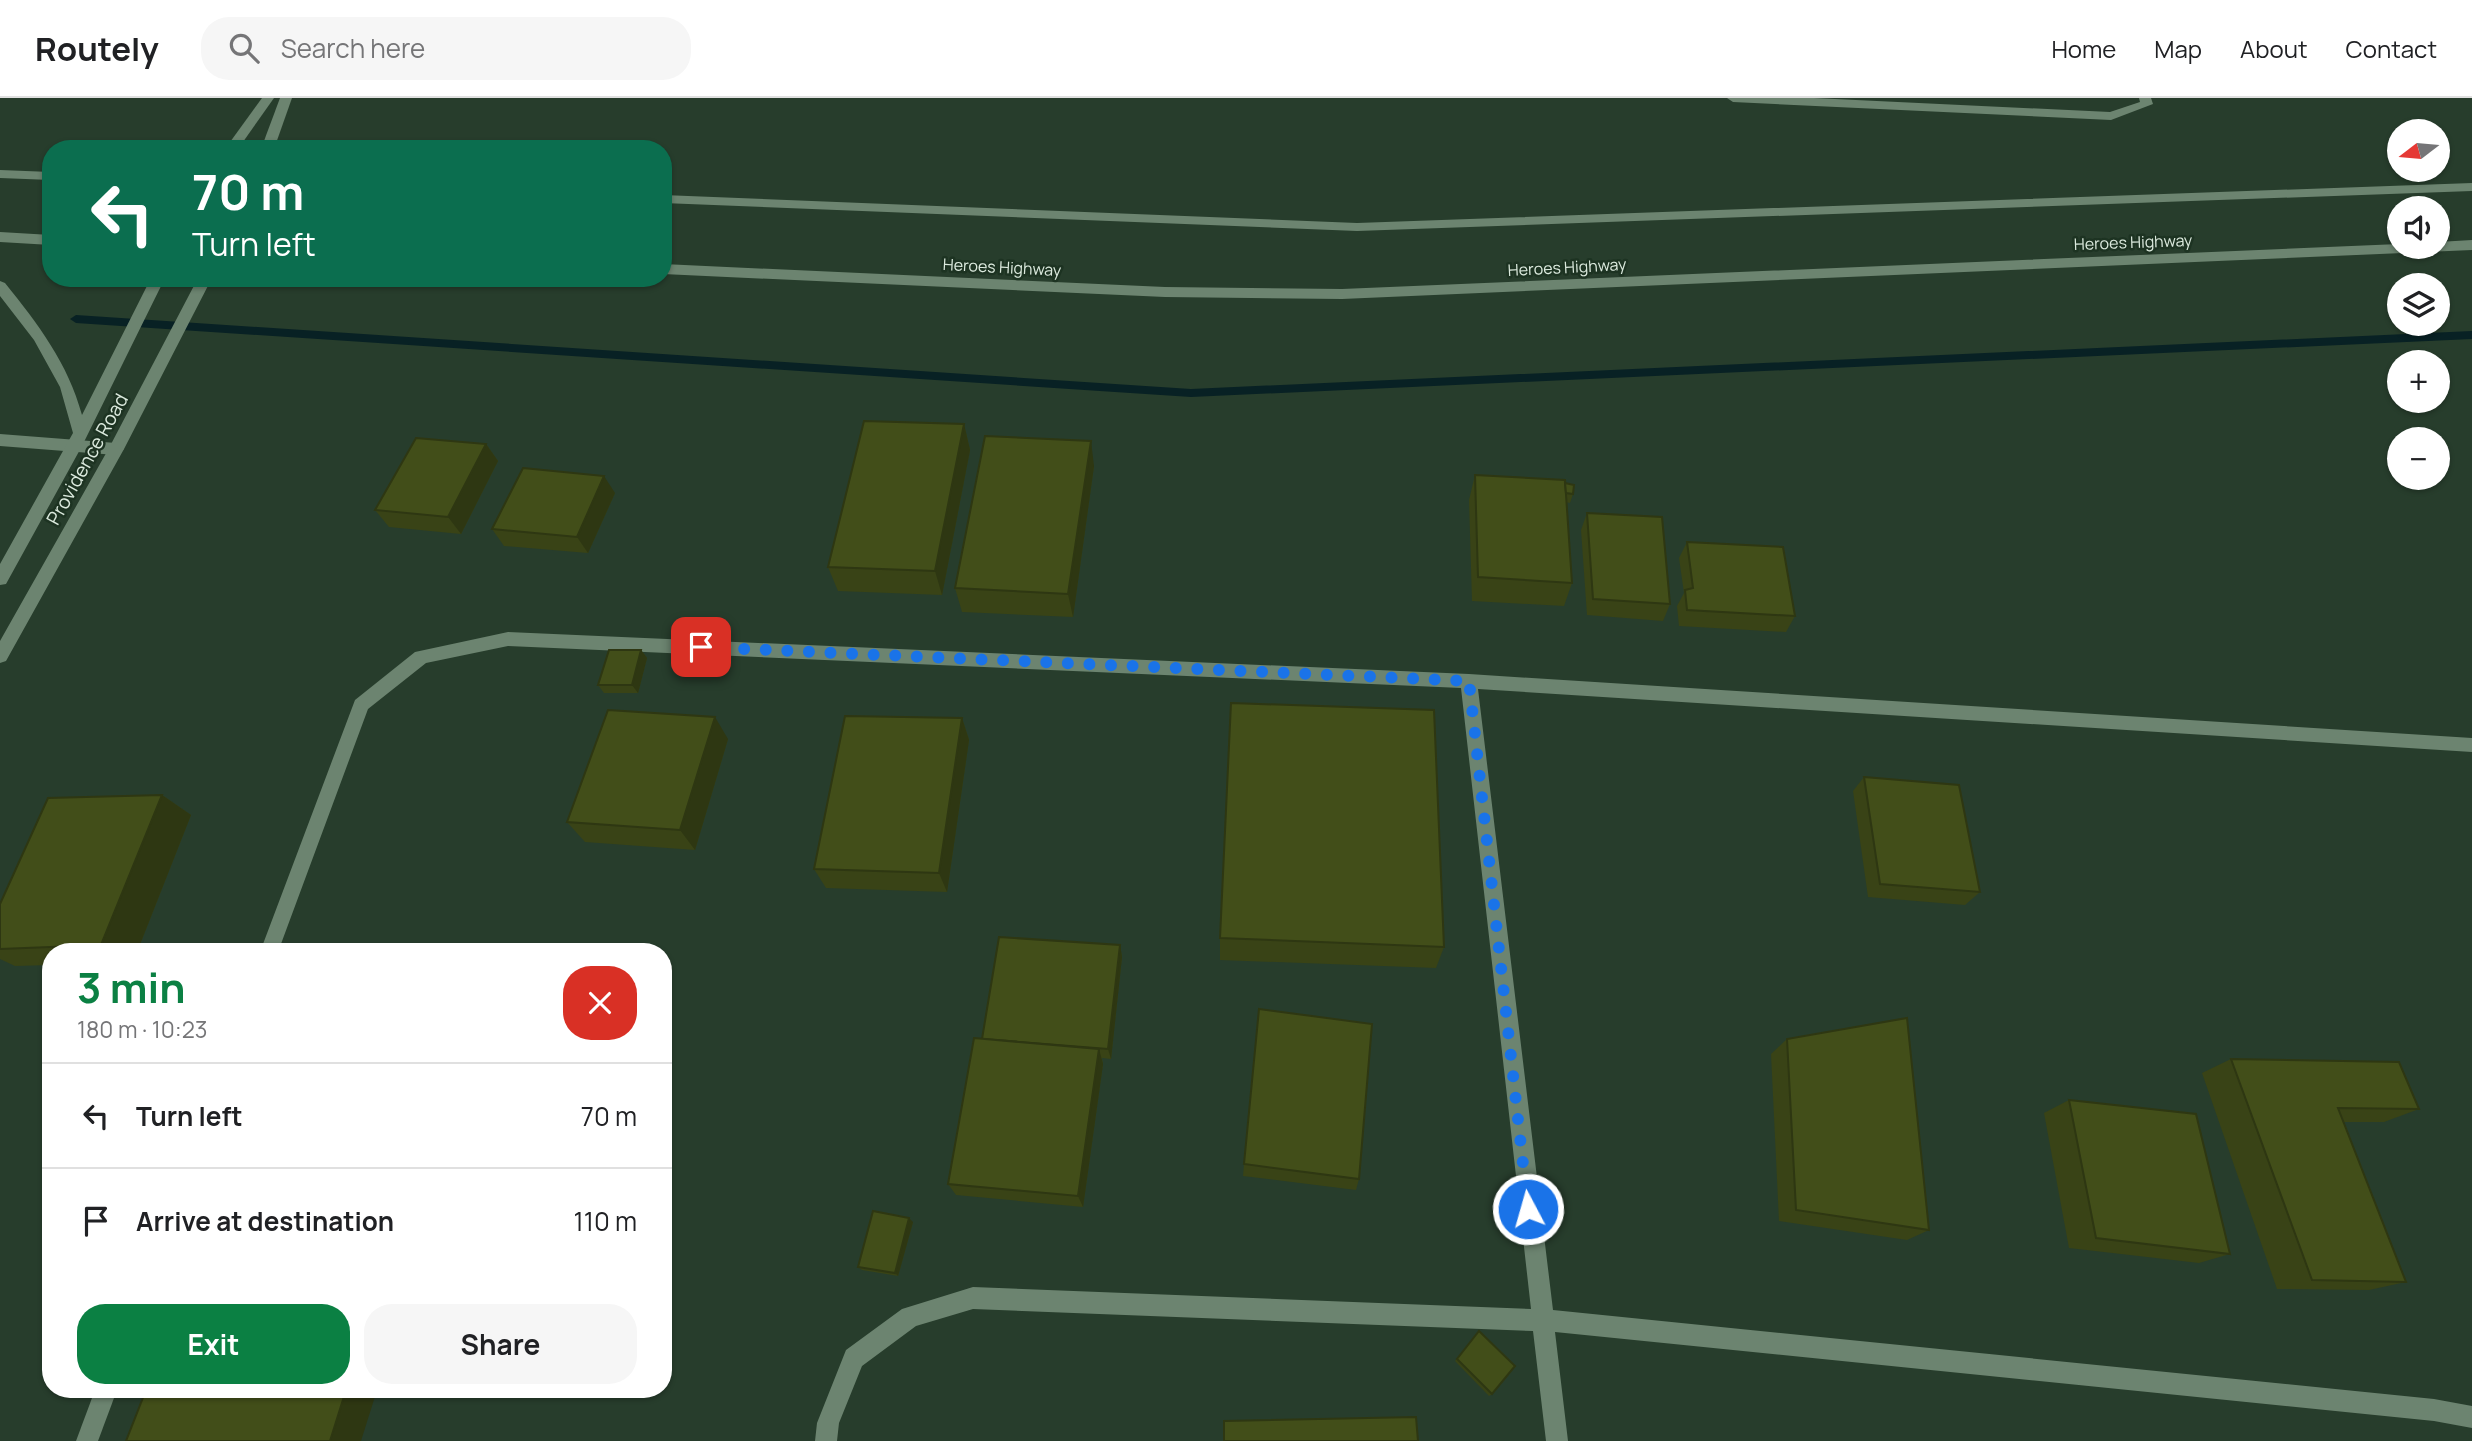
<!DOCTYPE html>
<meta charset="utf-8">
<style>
body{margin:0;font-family:Manrope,sans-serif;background:#f6f6f6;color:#202124;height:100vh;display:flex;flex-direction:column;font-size:26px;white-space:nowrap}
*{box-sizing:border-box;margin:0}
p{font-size:23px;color:#757577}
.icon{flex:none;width:38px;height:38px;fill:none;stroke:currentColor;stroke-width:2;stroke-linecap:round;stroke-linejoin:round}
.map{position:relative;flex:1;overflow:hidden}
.sheet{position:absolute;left:42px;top:845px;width:630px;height:455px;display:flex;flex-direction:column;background:#fff;border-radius:28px;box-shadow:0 2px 5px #0004}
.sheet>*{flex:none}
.hud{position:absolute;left:42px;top:42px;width:630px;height:147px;border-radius:28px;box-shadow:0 2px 5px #0004;background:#0b6e4f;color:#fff;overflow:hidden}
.needle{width:46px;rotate:254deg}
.controls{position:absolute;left:2387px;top:21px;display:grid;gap:14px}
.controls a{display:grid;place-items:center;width:63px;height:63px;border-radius:50%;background:#fff;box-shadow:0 2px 5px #0004;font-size:35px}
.pin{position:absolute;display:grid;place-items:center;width:60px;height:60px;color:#fff;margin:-30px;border-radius:14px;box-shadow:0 4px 10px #0006}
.me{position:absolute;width:77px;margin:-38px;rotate:354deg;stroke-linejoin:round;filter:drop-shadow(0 0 5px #0008)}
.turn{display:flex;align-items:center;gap:24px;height:147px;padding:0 35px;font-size:32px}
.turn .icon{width:91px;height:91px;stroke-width:2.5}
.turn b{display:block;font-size:49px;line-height:60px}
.round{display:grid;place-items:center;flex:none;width:74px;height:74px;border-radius:28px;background:#f6f6f6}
.head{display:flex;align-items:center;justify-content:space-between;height:119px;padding:0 35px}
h1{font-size:42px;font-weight:700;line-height:52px;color:#0b8043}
.cta{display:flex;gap:14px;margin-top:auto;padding:14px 35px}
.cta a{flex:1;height:80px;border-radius:28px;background:#0b8043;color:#fff;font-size:28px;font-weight:700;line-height:80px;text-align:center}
.cta a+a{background:#f6f6f6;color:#202124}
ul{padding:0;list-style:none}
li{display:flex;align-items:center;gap:21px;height:105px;padding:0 35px;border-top:2px solid #e0e0e0}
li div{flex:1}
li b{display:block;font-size:26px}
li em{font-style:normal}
header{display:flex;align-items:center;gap:42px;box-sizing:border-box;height:98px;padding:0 35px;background:#fff;border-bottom:2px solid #e0e0e0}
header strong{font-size:33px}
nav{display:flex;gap:38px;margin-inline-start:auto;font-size:24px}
.search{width:490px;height:63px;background:#f6f6f6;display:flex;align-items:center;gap:18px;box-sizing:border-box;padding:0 24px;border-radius:28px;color:#757577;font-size:26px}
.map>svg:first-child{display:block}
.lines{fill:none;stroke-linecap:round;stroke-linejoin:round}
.stream{fill:#082124;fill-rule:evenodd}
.street{fill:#6c8470;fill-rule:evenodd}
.secondary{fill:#6c8470;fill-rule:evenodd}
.wall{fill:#394316}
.shaded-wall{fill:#2e3712}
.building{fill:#424e19;stroke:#2e3712;stroke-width:2}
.route{stroke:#1a73e8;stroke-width:12;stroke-dasharray:0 21.6}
.labels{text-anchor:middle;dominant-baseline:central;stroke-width:5;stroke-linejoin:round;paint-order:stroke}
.far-street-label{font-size:16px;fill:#dceade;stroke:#1d3322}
.street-label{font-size:19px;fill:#dceade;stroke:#1d3322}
</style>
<header>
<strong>Routely</strong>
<div class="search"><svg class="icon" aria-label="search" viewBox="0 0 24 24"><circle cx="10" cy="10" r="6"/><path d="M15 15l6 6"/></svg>Search here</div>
<nav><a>Home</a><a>Map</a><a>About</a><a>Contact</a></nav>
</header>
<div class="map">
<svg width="2472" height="1343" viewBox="0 0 2472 1343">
<rect width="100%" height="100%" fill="#273d2c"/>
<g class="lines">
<!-- stream -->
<path class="stream" d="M76,217L1191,291L2472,233V241L1191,299L76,225L70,221Z"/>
<!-- street -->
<g class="street">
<path d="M1727,0H1814L2110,14L2140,4L2139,0H2151L2153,6L2111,22L1733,4Z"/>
<path d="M0,336L116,345L124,351L116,357L0,348Z"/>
<path d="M508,534L1469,576L2472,640V654L1478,591L1553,1212L2434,1301L2472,1308V1330L2434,1323L1555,1234L1568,1343H1546L1533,1233L973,1211L916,1228L862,1268L839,1325L837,1343H815L817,1325L846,1252L902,1211L973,1189L1531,1211L1461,590L508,548L426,565L368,611L278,854H260L355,602L415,554Z"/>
<path d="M95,1292H117L98,1343H76Z"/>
</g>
<!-- secondary -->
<g class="secondary">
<path d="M262,0H274L238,51H225Z"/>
<path d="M280,0H292L274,51H261Z"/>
<path d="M0,72L51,74V82L0,80Z"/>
<path d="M2472,85V93L1357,133L663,105V97L1357,125Z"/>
<path d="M0,134L51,137V147L0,144Z"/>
<path d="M2472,142V152L1342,201L1165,199L663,176V166L1165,189L1342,191L2399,146V149H2438V144Z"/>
<path d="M151,180H165L82,348L6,486L0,487V466L73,335L60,289L34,242L0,198V183L5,185C38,226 68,265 82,317Z"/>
<path d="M198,180H212L124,351L6,563L0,565V543L109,350Z"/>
</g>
</g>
<!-- wall -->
<g class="wall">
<path d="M964,326L970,352L942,497L838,493L828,469Z"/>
<path d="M486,346L498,363L461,436L389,429L375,412Z"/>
<path d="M1094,368L1073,519L962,514L955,490Z"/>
<path d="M1475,377L1565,385L1573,396L1570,405L1566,404L1572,485L1564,508L1472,503L1469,402Z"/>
<path d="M615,395L588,455L504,448L492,431Z"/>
<path d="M1587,415L1670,506L1663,523L1587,517L1581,432Z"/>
<path d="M1687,444L1795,518L1786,534L1679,528L1677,508L1684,495L1679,460Z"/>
<path d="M641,552L647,560L638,595H604L598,587Z"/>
<path d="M962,620L969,642L947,794L826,790L814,771Z"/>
<path d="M728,641L695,752L585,744L567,724Z"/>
<path d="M1864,679L1980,794L1965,807L1868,799L1853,693Z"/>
<path d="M162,697L191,717L137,854H51V867L15,868L0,861V806Z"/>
<path d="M1220,840L1444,849L1436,870L1220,862Z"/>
<path d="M1120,847L1122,859L1111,961L1102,960L1103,966L1083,1109L956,1097L948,1086L982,941Z"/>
<path d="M1787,941L1929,1132L1907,1142L1779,1123L1771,956Z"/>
<path d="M2231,961L2419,1011L2384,1024H2343L2406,1184L2369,1192L2277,1191L2202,975Z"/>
<path d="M2069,1002L2230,1156L2199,1165L2069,1150L2044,1015Z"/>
<path d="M1244,1066L1359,1081L1356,1092L1243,1078Z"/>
<path d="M913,1124L898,1178L862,1172L858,1169Z"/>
<path d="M1479,1233L1492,1296L1489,1298L1455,1263Z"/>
</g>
<!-- shaded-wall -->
<g class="shaded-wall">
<path d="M964,326L970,352L942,497L935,473Z"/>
<path d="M1091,343L1094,368L1073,519L1068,496Z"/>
<path d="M486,346L498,363L461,436L448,419Z"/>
<path d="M604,378L615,395L588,455L577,439Z"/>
<path d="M641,552L647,560L638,595L632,587Z"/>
<path d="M715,619L728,641L695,752L680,732Z"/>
<path d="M962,620L969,642L947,794L939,775Z"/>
<path d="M162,697L191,717L137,854H114L101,847Z"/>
<path d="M1120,847L1122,859L1111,961L1108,951Z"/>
<path d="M1099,951L1103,966L1083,1109L1078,1098Z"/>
<path d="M909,1120L913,1124L898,1178L895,1175Z"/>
<path d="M346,1292H377L361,1343H330Z"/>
</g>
<!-- building -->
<g class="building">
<path d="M864,323L964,326L935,473L828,469Z"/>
<path d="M985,338L1091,343L1068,496L955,490Z"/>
<path d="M416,340L486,346L448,419L375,412Z"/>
<path d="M523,370L604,378L577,439L492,431Z"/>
<path d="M1475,377L1565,382L1572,485L1478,479Z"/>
<path d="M1565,385L1574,387L1573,396L1566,395Z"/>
<path d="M1587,415L1662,419L1670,506L1593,501Z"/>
<path d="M1687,444L1783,449L1795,518L1687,512L1685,492L1693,490Z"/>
<path d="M609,552H641L632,587H598Z"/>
<path d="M1231,605L1434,612L1444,849L1220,840Z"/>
<path d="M608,612L715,619L680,732L567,724Z"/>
<path d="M845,618L962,620L939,775L814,771Z"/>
<path d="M1864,679L1959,687L1980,794L1880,786Z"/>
<path d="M162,697L101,847L0,851V806L48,700Z"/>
<path d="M999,839L1120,847L1108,951L982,941Z"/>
<path d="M1259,911L1372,926L1359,1081L1244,1066Z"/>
<path d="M1907,920L1929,1132L1796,1112L1787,941Z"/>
<path d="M974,940L1099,951L1078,1098L948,1086Z"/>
<path d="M2231,961L2399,964L2419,1011L2338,1010L2406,1184L2312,1182Z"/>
<path d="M2069,1002L2196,1016L2230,1156L2096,1140Z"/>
<path d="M873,1113L909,1120L895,1175L858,1169Z"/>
<path d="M1479,1233L1515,1268L1492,1296L1457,1261Z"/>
<path d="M146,1292H346L330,1343H126Z"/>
<path d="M1416,1319L1418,1343H1224V1323Z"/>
</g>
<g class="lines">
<!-- route -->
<path class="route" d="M701,549L1469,583L1528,1111"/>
</g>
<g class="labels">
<!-- far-street labels -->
<g class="far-street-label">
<text transform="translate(2133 144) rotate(-2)">Heroes Highway</text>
<text transform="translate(1002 169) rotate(3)">Heroes Highway</text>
<text transform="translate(1567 169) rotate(-3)">Heroes Highway</text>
</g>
<!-- street labels -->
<g class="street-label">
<text transform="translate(87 361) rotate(-61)">Providence Road</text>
</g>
</g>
</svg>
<div class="controls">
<a><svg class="needle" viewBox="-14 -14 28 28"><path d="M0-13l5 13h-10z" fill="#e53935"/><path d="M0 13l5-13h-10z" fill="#757577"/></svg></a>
<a><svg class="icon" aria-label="sound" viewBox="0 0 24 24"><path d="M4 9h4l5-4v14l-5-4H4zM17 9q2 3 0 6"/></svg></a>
<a><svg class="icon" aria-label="layers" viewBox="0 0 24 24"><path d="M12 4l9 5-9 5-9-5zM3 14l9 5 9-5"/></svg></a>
<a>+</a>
<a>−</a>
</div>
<div class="pin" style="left:701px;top:549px;background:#d93025"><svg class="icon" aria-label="arrive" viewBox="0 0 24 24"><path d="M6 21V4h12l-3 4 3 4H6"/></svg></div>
<svg class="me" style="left:1528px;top:1111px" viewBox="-20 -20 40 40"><circle r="17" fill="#1a73e8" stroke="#fff" stroke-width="3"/><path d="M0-11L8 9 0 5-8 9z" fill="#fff"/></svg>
<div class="hud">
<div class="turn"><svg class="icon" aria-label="left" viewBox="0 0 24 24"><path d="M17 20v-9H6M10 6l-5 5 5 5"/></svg><div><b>70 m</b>Turn left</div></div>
</div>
<section class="sheet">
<div class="head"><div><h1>3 min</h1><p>180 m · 10:23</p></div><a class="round" style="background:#d93025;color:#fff"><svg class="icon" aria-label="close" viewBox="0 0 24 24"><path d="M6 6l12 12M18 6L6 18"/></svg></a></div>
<ul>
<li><svg class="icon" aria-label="left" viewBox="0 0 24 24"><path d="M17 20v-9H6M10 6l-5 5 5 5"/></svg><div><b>Turn left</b></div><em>70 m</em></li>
<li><svg class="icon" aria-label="arrive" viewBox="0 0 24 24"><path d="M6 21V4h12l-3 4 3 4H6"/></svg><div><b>Arrive at destination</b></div><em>110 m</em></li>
</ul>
<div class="cta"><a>Exit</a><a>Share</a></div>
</section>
</div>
